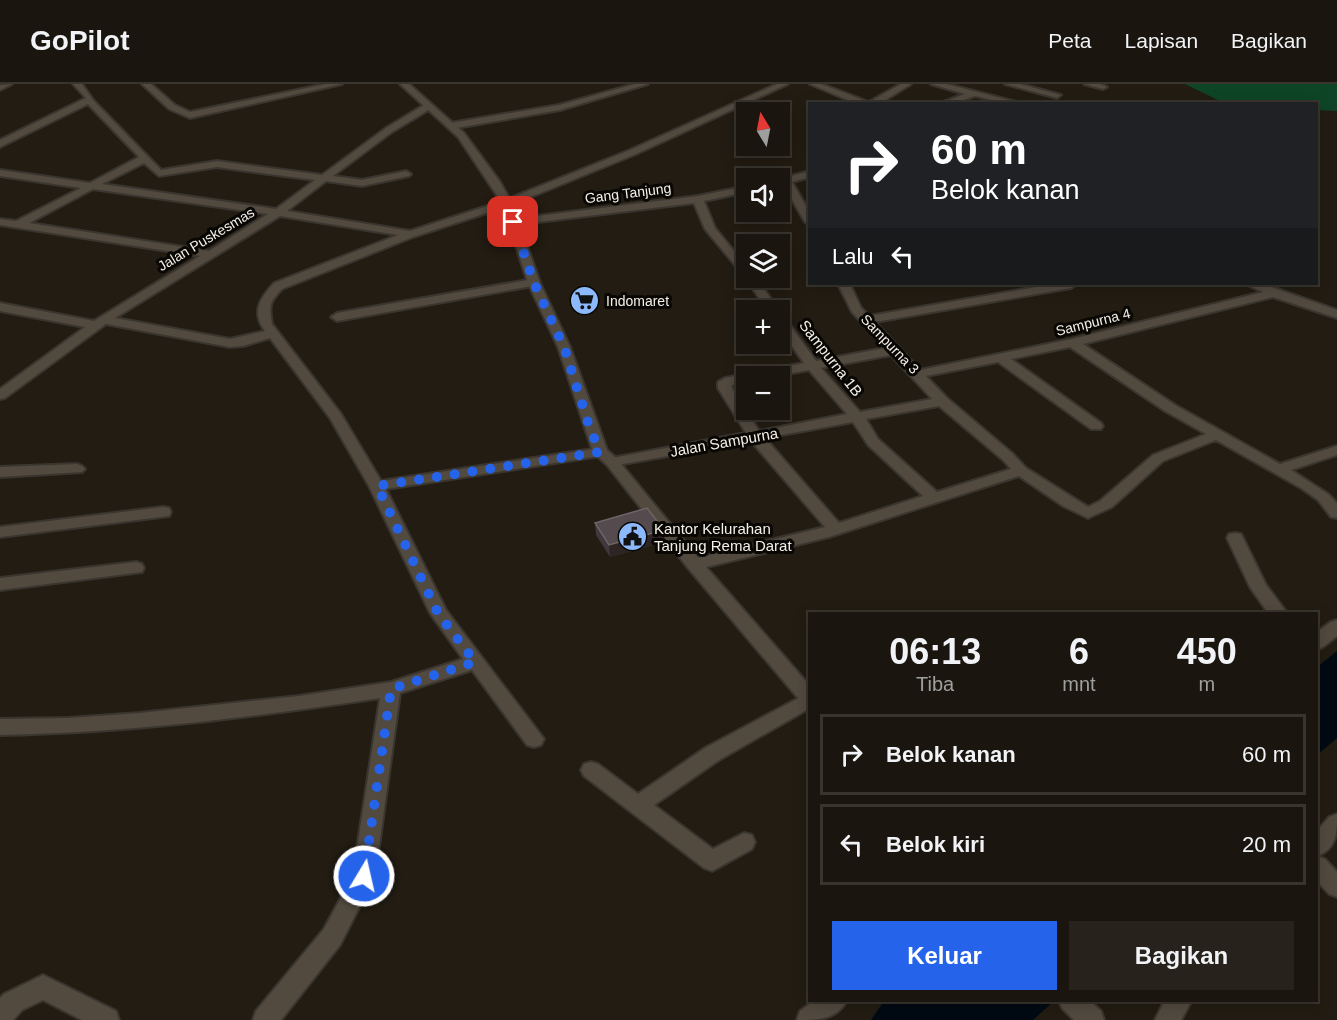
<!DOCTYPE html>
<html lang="id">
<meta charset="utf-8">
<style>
body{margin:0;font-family:Arial,sans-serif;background:#27221c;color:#f1f3f6;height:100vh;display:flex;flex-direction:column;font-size:22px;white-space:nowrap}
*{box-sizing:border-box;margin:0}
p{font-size:20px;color:#9f9f9e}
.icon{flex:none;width:33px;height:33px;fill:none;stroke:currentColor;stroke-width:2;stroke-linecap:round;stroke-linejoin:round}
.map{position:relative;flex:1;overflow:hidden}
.drawer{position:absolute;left:808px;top:528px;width:510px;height:390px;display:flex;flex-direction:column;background:#1a150e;border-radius:0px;box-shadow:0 3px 15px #0003,0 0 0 2px #38342e}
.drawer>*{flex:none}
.top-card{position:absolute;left:808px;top:18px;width:510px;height:183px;border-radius:0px;box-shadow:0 3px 15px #0003,0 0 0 2px #38342e;background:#202124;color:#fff;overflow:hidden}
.needle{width:39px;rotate:350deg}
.buttons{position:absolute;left:736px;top:18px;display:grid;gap:12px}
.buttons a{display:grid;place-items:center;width:54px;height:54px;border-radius:0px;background:#1a150e;box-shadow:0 3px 15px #0003,0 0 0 2px #38342e;font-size:30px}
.pin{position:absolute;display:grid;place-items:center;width:51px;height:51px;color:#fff;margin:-26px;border-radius:12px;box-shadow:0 3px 9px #0006}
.me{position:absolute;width:66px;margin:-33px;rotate:9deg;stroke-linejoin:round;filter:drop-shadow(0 0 4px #0008)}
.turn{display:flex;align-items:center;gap:21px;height:126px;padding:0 24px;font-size:27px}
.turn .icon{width:78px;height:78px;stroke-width:2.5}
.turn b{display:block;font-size:42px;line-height:51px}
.then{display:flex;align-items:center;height:57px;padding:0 24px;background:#0003;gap:12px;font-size:22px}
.eta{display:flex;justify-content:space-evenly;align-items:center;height:102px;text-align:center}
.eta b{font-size:36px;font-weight:700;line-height:42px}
.button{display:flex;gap:12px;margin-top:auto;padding:12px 24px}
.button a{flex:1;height:69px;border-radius:0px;background:#2563eb;color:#fff;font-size:24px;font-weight:700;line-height:69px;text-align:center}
.button a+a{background:#27221c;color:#f1f3f6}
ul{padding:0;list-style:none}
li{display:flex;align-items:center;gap:18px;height:81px;margin:0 12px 9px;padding:0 12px;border:3px solid #38342e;border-radius:0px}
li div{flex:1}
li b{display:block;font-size:22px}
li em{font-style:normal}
header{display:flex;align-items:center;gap:36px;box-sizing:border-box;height:84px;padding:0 30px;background:#1a150e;border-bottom:2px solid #38342e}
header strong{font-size:28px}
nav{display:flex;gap:33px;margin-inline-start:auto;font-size:21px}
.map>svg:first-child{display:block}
.green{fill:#0e4526}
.water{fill:#000913}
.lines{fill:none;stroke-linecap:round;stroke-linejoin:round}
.minor-casing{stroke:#3a352f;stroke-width:4}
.tertiary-casing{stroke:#3a352f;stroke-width:4}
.minor{fill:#524a3f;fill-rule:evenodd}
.tertiary{fill:#524a3f;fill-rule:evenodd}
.wall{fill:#41373d}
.shaded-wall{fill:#2d2424}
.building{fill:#554b4f;stroke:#6e6467;stroke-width:1.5}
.route{stroke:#2563eb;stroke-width:10;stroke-dasharray:0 18}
.labels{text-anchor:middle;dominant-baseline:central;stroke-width:6;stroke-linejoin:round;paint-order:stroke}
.far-street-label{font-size:14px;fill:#f4efe8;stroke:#090704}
.far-poi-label{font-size:14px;fill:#f4efe8;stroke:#090704;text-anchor:start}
.street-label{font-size:15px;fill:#f4efe8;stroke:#090704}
.poi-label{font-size:15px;fill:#f4efe8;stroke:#090704;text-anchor:start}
</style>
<header>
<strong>GoPilot</strong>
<nav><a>Peta</a><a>Lapisan</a><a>Bagikan</a></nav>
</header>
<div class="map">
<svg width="1337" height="936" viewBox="0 0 1337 936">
<rect width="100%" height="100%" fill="#221c12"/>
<!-- green -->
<path class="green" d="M1185,0H1337V27L1317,26V20L1224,19Z"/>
<!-- water -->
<g class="water">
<path d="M1337,567V654L1317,671V583Z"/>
<path d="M884,917V916L1054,917L1033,936H871Z"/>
</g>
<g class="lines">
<defs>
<g id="minor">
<path d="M12,0L0,6V1Z"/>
<path d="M73,0H82L93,16L161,86L217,77L322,91L386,44L424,21H430V25L392,48L333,92L362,96L406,87L411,90L409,92L362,102L326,97L287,127L410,147L503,117L630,66L777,0H788L636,70L511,121L413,153L282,205C269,219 269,221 272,240L341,330L381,397L600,364L607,368L600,372L386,405L446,526L544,655L541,661L534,663L527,661L472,586L400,609L375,792L340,861L281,936H253L256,927L324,845L353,791L380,614C254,633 128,649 0,651V635L69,634L140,629L299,612L391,598L463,575L430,529L369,402L330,334L270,254L243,262L230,263L106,240L5,314L0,315V305L85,243L0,227V219L94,237L200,172L0,141V135L16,137L81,104L0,92V86L90,99L139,73L88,20L0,63V56L86,14ZM144,79L159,92L217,83L315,96L276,125L102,100ZM93,105L268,130L209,167L29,139ZM280,132L398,151L274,199C260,214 251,228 265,247L230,255L115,234Z"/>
<path d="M142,0H151L175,21L190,28L326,0H342L190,34L169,25Z"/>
<path d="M635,0H648L560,26L450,45L446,42L450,39L559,21Z"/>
<path d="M810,0H821L869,18L901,0H911L879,20H857Z"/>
<path d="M931,0H946L1025,20H1008L975,12L952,20H938L965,10Z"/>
<path d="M1005,0H1020L1061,11L1057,14Z"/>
<path d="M1084,0H1100L1107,3L1103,5Z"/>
<path d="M810,87V93L792,98L810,129V141L805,138L783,100L780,101V95Z"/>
<path d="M747,102V108L704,117L715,144L747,183V194H756L779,226H767L745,193L705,145L694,119L513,141L508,138L513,135L698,112Z"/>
<path d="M534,195L538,197V201L337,237L331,233L337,229Z"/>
<path d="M838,200H850L861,224L869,232L1054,200H1077L1071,204L875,238L920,286L1072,255L1263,208L1250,202L1248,200H1263L1337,226V234L1273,213L1083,260L1175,321L1280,380L1337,362V371L1291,386L1328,410L1337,419V434L1331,433L1318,416L1301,404L1216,356L1163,377L1112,423L1088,434L1063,422L1019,392L829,453L694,486L688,484L686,480L688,476L825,443L751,357L612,382L605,378L612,374L746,349L718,304V298L725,294L804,279L780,245V232L784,233L816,277L885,264L852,228ZM1070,263L1165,327L1206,350L1153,371L1100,417L1088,423L1026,384L1013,370L947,314L926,292L998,278L1091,345H1101L1103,342L1101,339L1011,275ZM891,271L932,315L860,328L821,284ZM809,286L847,330L759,347L732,304V301L747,298V292H775ZM939,322L1003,376L1011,385L937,408L878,355L866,335ZM853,338L868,361L923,412L839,439L765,354Z"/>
<path d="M77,380L82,382L85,385L82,388L0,393V383Z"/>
<path d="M163,423L169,424L171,428L169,432L0,453V443Z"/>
<path d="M1235,449L1241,450L1266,501L1288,530H1269L1250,503L1227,454L1229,450Z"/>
<path d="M136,478L142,480L144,484L142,488L0,506V494Z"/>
<path d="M1337,536V552L1323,563L1317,565V548L1331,538Z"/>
<path d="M810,608V624L719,676L654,721L713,765L744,749L752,751L755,758L752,765L712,787L704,784L584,692L581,686L584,680L591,678L598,680L638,710L705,664Z"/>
<path d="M1317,772L1325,775L1337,788V813L1329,810L1317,797Z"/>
<path d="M43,891L116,927L119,936H82L43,916L22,926L13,936H0V914L4,910Z"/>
<path d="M815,916H847C837,936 817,936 797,936L800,927Z"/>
</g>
<g id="tertiary">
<path d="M400,0H409L464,49L500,98L512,119L540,199L570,263L607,366L617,375L700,476L810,602V622L803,620L688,484L607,381L593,368L558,263L528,199L502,119L458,53Z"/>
<path d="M1337,730C1337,748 1337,765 1317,772V747L1329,733Z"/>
<path d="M1059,916H1089L1101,927L1104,936H1074L1062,924Z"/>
<path d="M1165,916H1192L1181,936H1155Z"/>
</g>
</defs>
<!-- minor casing -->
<use href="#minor" class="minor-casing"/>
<!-- tertiary casing -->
<use href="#tertiary" class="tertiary-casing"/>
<!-- minor -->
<use href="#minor" class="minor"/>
<!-- tertiary -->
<use href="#tertiary" class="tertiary"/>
</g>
<!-- wall -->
<path class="wall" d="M595,439L664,446V458L610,473L596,451Z"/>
<!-- shaded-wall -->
<path class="shaded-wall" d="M664,446V458L610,473L609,461Z"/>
<!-- building -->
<path class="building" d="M647,424L664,446L609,461L595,439Z"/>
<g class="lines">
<!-- route -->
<path class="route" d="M364,792L391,605L475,578L438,529L377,402L600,368L590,345L564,263L534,199L513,138"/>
</g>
<!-- icons -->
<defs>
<symbol id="supermarket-disc" viewBox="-11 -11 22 22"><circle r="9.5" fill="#8bb9fc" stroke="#090704"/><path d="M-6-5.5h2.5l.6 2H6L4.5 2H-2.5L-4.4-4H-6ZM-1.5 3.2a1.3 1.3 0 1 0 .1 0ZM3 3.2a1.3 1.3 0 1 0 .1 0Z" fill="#111"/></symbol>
<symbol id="civic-disc" viewBox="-11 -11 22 22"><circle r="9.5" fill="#8bb9fc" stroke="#090704"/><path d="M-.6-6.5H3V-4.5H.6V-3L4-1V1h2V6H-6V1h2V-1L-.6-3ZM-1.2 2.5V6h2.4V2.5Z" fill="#111"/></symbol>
</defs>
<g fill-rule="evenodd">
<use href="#supermarket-disc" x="568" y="200" width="33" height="33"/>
<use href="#civic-disc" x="616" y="436" width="33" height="33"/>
</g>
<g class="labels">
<!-- far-street labels -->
<g class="far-street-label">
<text transform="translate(628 109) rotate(-7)">Gang Tanjung</text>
<text transform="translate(206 155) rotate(-31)">Jalan Puskesmas</text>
<text transform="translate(1093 238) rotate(-14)">Sampurna 4</text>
<text transform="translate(890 260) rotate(46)">Sampurna 3</text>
</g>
<!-- far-poi labels -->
<g class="far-poi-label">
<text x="606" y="217">Indomaret</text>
</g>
<!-- street labels -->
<g class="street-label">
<text transform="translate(831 274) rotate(52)">Sampurna 1B</text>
<text transform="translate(724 358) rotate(-10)">Jalan Sampurna</text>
</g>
<!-- poi labels -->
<g class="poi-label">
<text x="654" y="444">Kantor Kelurahan<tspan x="654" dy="17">Tanjung Rema Darat</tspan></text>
</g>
</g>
</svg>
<div class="buttons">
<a><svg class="needle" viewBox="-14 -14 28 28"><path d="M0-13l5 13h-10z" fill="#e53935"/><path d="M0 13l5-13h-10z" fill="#9f9f9e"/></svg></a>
<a><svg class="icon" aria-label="sound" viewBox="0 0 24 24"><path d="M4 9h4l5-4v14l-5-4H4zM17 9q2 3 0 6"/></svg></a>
<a><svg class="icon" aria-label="layers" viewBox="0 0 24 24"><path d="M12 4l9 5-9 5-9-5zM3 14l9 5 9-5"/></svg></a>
<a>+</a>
<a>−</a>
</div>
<div class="pin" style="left:513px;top:138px;background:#d93025"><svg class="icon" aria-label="arrive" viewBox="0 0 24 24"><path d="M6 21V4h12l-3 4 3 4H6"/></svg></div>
<svg class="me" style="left:364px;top:792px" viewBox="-20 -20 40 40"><circle r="17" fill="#2563eb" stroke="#fff" stroke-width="3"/><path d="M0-11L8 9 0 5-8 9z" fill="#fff"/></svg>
<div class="top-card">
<div class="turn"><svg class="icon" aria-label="right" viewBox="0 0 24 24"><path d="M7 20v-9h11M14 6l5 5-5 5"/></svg><div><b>60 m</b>Belok kanan</div></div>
<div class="then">Lalu<svg class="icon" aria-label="left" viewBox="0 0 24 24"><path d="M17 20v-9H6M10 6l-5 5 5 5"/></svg></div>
</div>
<section class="drawer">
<div class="eta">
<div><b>06:13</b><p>Tiba</p></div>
<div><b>6</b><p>mnt</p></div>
<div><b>450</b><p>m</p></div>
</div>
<ul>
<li><svg class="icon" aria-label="right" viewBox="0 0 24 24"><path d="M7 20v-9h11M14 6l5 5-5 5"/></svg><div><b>Belok kanan</b></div><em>60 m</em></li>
<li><svg class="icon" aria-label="left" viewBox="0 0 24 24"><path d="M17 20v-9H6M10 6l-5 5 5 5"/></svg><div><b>Belok kiri</b></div><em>20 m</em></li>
</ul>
<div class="button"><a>Keluar</a><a>Bagikan</a></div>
</section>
</div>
